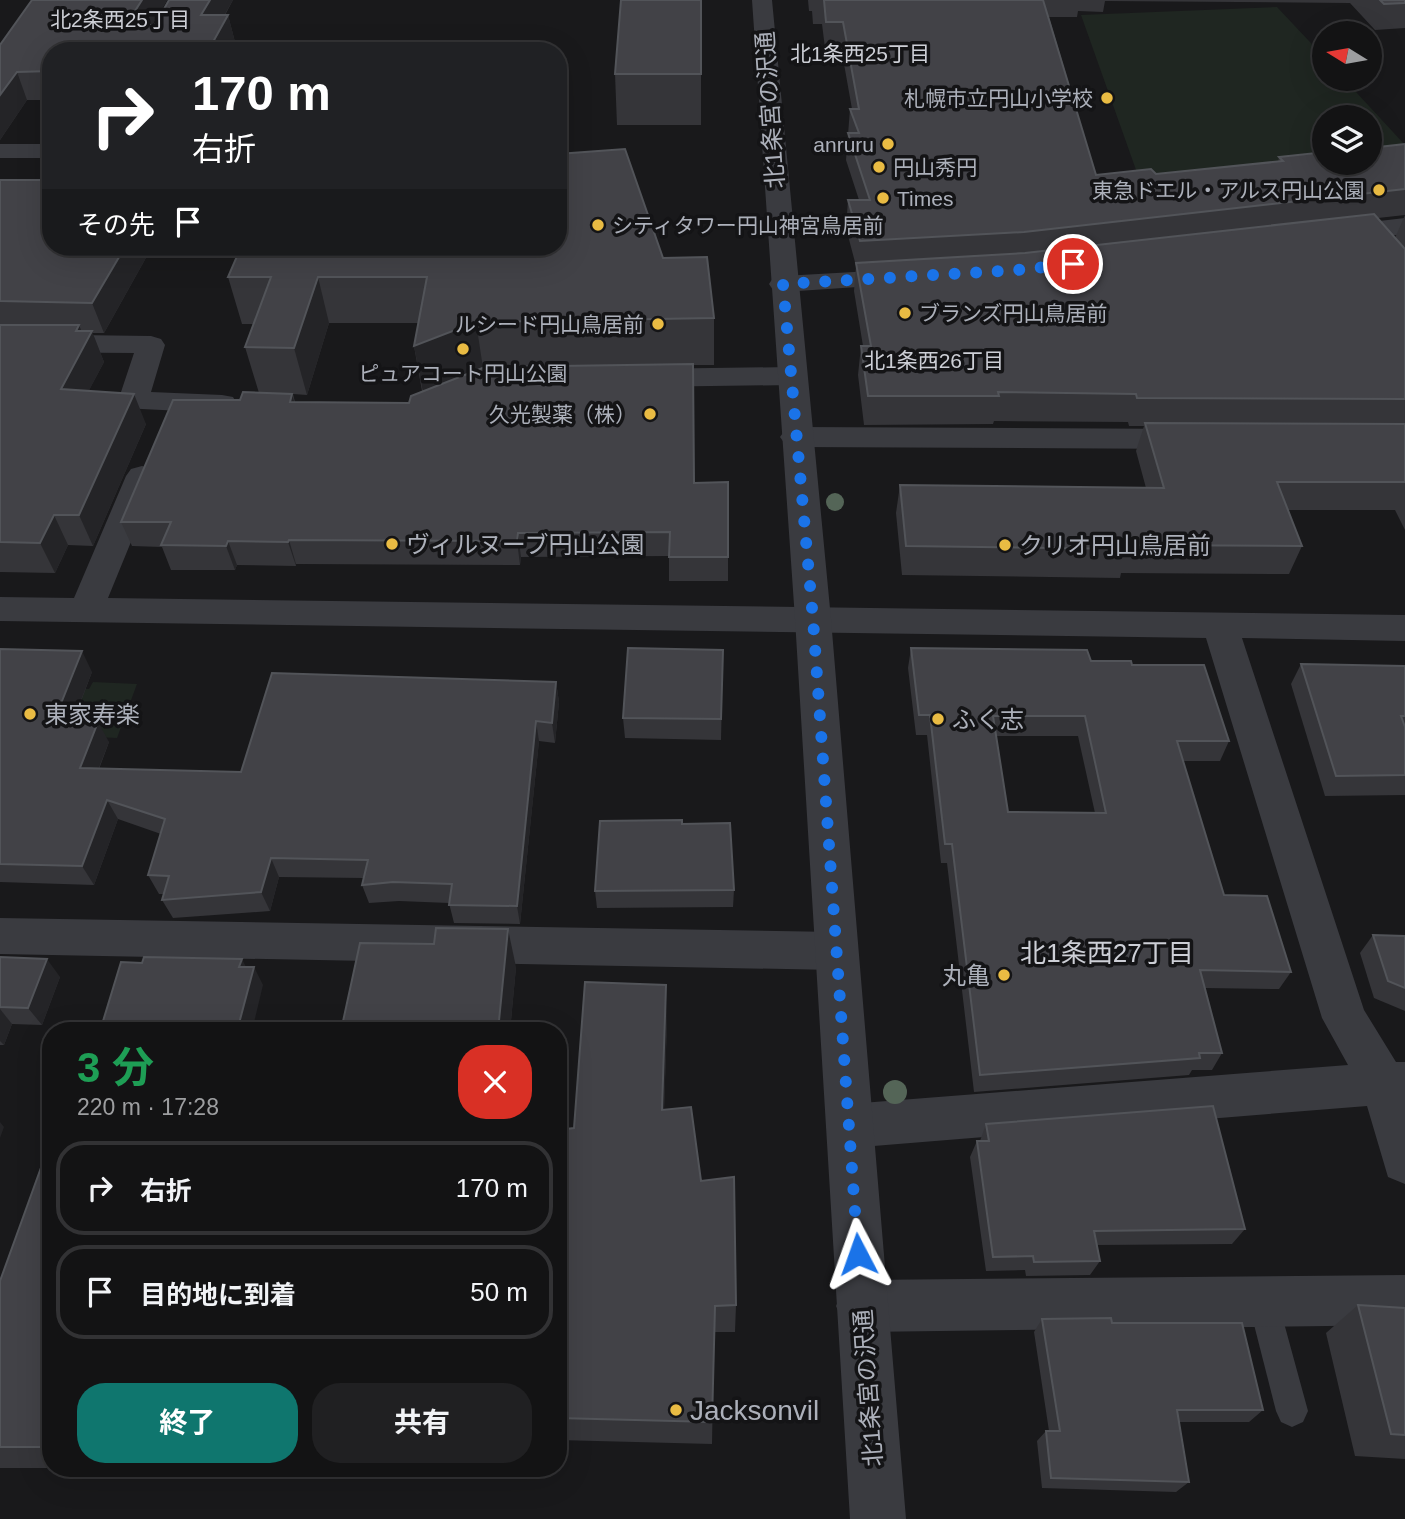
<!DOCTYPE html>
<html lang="ja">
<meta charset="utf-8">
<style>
body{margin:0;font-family:Helvetica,"Noto Sans JP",sans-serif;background:#202022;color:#f1f3f6;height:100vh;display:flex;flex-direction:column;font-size:26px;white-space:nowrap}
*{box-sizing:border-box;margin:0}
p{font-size:23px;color:#9d9ea0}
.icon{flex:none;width:38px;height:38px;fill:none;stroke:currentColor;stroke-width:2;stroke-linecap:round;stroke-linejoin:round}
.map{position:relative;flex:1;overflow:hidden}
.sheet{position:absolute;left:42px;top:1022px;width:525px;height:455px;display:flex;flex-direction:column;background:#131314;border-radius:28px;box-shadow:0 7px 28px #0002,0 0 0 2px #323234}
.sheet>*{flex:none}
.guide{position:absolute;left:42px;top:42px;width:525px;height:214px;border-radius:28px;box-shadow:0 7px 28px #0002,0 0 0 2px #323234;background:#202124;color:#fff;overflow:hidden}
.needle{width:46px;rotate:281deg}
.fabs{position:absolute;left:1312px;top:21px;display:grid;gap:14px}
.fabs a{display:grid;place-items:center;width:70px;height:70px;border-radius:50%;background:#131314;box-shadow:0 7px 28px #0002,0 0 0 2px #323234;font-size:35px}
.pin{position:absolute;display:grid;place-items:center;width:60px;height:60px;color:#fff;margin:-30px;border:4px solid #fff;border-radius:50%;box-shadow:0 2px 7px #0007}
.me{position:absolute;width:77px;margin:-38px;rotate:356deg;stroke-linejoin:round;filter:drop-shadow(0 0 5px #0008)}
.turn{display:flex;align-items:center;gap:24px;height:147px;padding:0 35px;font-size:32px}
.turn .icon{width:91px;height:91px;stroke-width:2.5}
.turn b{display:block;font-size:49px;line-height:60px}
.then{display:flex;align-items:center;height:66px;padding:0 35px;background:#0003;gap:14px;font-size:26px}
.round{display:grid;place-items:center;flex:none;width:74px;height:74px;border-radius:28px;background:#202022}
.overview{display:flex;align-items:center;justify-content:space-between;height:119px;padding:0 35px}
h1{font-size:42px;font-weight:700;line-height:52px;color:#1e9e55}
.button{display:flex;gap:14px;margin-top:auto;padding:14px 35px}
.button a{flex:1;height:80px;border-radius:28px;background:#0f766e;color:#fff;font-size:28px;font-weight:700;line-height:80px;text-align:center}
.button a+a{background:#202022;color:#f1f3f6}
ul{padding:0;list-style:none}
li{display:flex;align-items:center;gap:21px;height:94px;margin:0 14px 10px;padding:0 21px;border:4px solid #323234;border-radius:28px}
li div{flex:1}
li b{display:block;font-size:26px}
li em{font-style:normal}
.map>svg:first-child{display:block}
.green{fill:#1f2621}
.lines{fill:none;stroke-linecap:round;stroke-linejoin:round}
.service{fill:#3a3b40;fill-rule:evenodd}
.minor{fill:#3a3b40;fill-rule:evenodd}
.tertiary{fill:#3a3b40;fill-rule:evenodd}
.tree{fill:#546557}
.wall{fill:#353539;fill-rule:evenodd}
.shaded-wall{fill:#242427}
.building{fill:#424247;stroke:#525459;stroke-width:2;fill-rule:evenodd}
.route{stroke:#1a73e8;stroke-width:12;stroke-dasharray:0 21.6}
.poi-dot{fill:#e9bb43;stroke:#141416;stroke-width:2.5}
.labels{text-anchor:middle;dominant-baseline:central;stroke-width:7;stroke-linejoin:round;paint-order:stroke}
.far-neighbourhood-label{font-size:21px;fill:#cdcfd6;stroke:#141416}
.far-poi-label{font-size:21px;fill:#acb0ba;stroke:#141416;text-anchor:end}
.street-label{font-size:24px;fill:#acb0ba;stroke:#141416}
.poi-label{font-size:24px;fill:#acb0ba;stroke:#141416;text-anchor:start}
.neighbourhood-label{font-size:26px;fill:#cdcfd6;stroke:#141416}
.near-poi-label{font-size:28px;fill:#acb0ba;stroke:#141416;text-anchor:start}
</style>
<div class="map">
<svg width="1405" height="1519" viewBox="0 0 1405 1519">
<rect width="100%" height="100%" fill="#19191b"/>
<!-- green -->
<g class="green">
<path d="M1277,7L1325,58V79H1344L1405,145L1370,160V117H1325V163L1141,184L1081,15Z"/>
<path d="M93,682L137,684L117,738L55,735L73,688L89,689Z"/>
</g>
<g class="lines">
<!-- service -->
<path class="service" d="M1263,1286L1274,1290L1278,1301L1308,1411L1303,1422L1292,1427L1281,1422L1276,1411L1248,1301L1252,1290Z"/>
<!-- minor -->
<g class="minor">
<rect x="0" y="144" width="51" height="14"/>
<path d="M1405,218V234L1336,242L1327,240L1323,234L1327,228L1336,226Z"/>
<path d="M907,269L917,271L921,277L917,283L783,292L773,290L769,284L773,278L783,276Z"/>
<path d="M0,334L151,336L161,339L165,345L151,392L222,395L233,397L237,404L233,411L222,413L122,408L118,401L134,353L0,352Z"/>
<path d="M791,367L801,370L806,376L801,382L791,385L640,387L629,384L625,378L629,372L640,369Z"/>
<path d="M796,427L1193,429L1204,432L1209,439L1204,446L1193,449L796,447L785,444L780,437L785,430Z"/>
<path d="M142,466L153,469L158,476L108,598L1405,615V641L1242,638L1364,1010L1396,1062H1405V1184L1388,1177L1367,1106L849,1148L832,1142L826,1126L832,1110L849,1104L1348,1065L1322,1018L1206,638L0,621V597L74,598L126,476L131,469Z"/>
<path d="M0,918L835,932L850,938L856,951L850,964L835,970L0,954Z"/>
<path d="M1405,1275V1325L862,1332L844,1324L836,1306L844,1288L862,1280Z"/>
</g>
<!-- tertiary -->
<path class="tertiary" d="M752,0H772L831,619L906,1519H850L795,619Z"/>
</g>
<!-- trees -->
<g class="tree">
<circle cx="835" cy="502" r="9"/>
<circle cx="895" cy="1092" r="12"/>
</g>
<!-- wall -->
<g class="wall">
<path d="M32,0H167L152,25H155L169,0H233L225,15H228L235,42L231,51H51V100H27L0,140V45Z"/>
<path d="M701,0V125H617L615,74Z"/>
<path d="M808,0H1405V28L1375,30L1350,3L1105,1L1103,12L1078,11L1077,17H1049L1096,175L1156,174L1278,162L1279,157L1405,144V530L1395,510H1288L1302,546L1289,574L1121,573L1120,578L902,575L896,513L900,485L1146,488L1136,451L1144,426H1129L1128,422L994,421L993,424L864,425L858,375L861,346H863L854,291L856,266L846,228L848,200H859L846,160L850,109H852L841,47L825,48L822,24H813L812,11H809ZM1405,215L1395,238L1378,218Z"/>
<path d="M0,180L51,247H152L104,333H92L104,362L89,390L146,424L93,546L68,545L55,573L0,572Z"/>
<path d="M232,247H558L663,258L714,318V365H693L694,483L728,557V581H669V556L521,557L520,565L296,564V566L237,565L235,570H171L162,547L132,546L121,522L240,400L259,393L245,347L253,324H242L228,277L236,259ZM329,323H418L414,346L422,391L409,403L295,402L293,394L307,395Z"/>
<path d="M911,648L1132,665L1229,741L1220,761H1183L1224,895L1291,972L1279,989L1205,988L1222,1053L1212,1070H1192L1189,1075L974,1092L947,863H941L927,735H916L908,668ZM996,736H1078L1095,813L1008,812Z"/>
<path d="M0,649L92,672L73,722L109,742L99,769L241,772L556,682L559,702L555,743L539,741L520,924L454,923L449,903L399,901L369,903L362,885L364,878L279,877L270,911L173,918L162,900L164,894H159L148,875L161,834L118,819L94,885L0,882Z"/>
<path d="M723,650L721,740L625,738L623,718Z"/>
<path d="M1301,664L1405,666V795L1325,796L1291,684Z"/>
<path d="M682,824L734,890L733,907L597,908L595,891Z"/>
<path d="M1373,935L1405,936V1011L1374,998L1360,953Z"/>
<path d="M0,957L60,977L42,1025L12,1024L4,1045H0Z"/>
<path d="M516,967L510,1031H344L342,1026Z"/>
<path d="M667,1021L664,1110L701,1181L736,1305L735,1332H714L712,1444L558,1440V1130L574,1128Z"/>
<path d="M986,1124L1245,1229L1232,1244L1097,1245L1100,1261L1090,1275L1026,1276L1025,1270L986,1271L970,1157L977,1141H980Z"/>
<path d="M51,1140V1468H0V1281Z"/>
<path d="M1358,1305L1405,1308V1459L1355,1456L1326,1333Z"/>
<path d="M1042,1319L1112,1323L1263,1410L1249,1422H1179L1189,1482L1176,1492L1042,1488L1037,1441L1046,1431H1049L1034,1332Z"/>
<path d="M415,1468H521L520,1471Z"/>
</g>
<!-- shaded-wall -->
<g class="shaded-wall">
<path d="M142,0H167L137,50L128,22Z"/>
<path d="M210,0H233L209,42L201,15Z"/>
<path d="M228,15L235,42L231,51H208Z"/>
<path d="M17,72L27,100L0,140V95Z"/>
<path d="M125,247H152L104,333L92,303Z"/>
<path d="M318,277L329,323L307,395L294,348Z"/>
<path d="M476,322L483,368L423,392L414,346Z"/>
<path d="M79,325L86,342L92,331L104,362L74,419L61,389L76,331Z"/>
<path d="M134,394L146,424L93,546L79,515Z"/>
<path d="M292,394L299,418L290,402Z"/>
<path d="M54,515L68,545L55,573L40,543Z"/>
<path d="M518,533L521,557L520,565L517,541Z"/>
<path d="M289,540L296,564V566L288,542Z"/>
<path d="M228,541L237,565L235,570L226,546Z"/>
<path d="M82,651L92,672L65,741L54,721Z"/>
<path d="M556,682L559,702L555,743L552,723Z"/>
<path d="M536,721L539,741L520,924L517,906Z"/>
<path d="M98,722L109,742L91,788L80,768Z"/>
<path d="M107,800L118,819L94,885L82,866Z"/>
<path d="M271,858L279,877L270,911L261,892Z"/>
<path d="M508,929L516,967L510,1031H498Z"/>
<path d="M47,959L60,977L42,1025L28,1008Z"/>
<path d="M242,959L251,977L239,967Z"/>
<path d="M254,967L263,985L252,1031H237Z"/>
<path d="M666,985L667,1021L663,1143L662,1110Z"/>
<path d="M0,1009L12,1024L4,1045L0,1041Z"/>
<path d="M0,1122L4,1127L0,1138Z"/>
</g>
<!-- building -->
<g class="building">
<path d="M32,0H142L128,22L129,25H155L169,0H210L201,15H228L208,51H51V71L17,72L0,95V45Z"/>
<path d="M621,0H701V74H615Z"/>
<path d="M824,0H1043L1096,175L1151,169L1156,174L1283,161L1279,157L1325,152V163H1370V148L1405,144V189L1024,232L860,241L848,200H870L848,133H859L850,109H859L843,22H826Z"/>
<path d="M1380,0H1405V3L1384,4Z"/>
<path d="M625,149L663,258L707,257L714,318L476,322L414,346L427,277H318L294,348L245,347L271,277H228L241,247H558V154Z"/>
<path d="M0,180H51V247H125L92,303L0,301Z"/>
<path d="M1374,214L1405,249V399L1137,398L1136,394L998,392L999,396H868L861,346H871L856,263L1025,253Z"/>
<path d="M0,325H79L76,331H92L61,389L134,394L79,515H54L40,543L0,542Z"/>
<path d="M693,364L694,483L728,482V557H669L670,532L518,533L517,541L289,540L288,542L228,541L226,546L161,545L171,522H121L173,400H240L243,392L292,394L290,402L409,403L411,396L485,367Z"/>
<path d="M1145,423L1405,424V482H1277L1302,546L1128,545L1129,549L906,546L900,485L1164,488Z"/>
<path d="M628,648L723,650L721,719L623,718Z"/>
<path d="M911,648L1087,650L1091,661H1131L1132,665H1204L1229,741H1177L1224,895L1267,896L1291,972L1200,970L1222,1053H1199L1200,1058L980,1075L952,844H945L930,715H919ZM993,716H1085L1106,813L1008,812Z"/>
<path d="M0,649L82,651L54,721L98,722L80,768L241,772L272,673L556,682L552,723L536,721L517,906L449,905L452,884L393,882L362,885L368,860L271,858L261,892L162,900L169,876L148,875L165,819L107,800L82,866L0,864Z"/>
<path d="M1301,664L1405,666V716H1401L1405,727V775L1336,776Z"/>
<path d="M682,820V824L730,823L734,890L595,891L600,821Z"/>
<path d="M436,928L508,929L498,1031H419L420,1027L342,1026L360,943L434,944Z"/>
<path d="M1373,935L1405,936V988L1388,981Z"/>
<path d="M0,957L47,959L28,1008L0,1007Z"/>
<path d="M144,957L242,959L239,967H254L237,1031H100L121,962L142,963Z"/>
<path d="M585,982L666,985L662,1110L691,1107L701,1181L734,1177L736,1305L715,1306L712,1422L558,1418V1130L574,1128Z"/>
<path d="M1213,1106L1245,1229L1094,1231L1100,1261L1034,1262L1033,1256L993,1257L977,1141H989L986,1124Z"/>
<path d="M51,1140V1447H0V1281Z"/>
<path d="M1358,1305L1405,1308V1435L1391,1434Z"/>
<path d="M1111,1318L1112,1323H1242L1263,1410H1177L1189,1482L1051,1478L1046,1431H1060L1042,1319Z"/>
</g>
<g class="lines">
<!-- route -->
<path class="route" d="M858,1254L813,619L783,284L1018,270L1073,264"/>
</g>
<!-- markers -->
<g class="poi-dot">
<circle cx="1107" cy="98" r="7"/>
<circle cx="888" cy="144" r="7"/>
<circle cx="879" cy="167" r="7"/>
<circle cx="1379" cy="190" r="7"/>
<circle cx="883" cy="198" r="7"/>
<circle cx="598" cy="225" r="7"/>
<circle cx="905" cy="313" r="7"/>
<circle cx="658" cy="324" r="7"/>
<circle cx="463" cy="349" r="7"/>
<circle cx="650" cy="414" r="7"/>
<circle cx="392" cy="544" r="7"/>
<circle cx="1005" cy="545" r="7"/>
<circle cx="30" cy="714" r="7"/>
<circle cx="938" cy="719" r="7"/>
<circle cx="1004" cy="975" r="7"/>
<circle cx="676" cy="1410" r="7"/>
</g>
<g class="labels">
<!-- far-neighbourhood labels -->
<g class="far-neighbourhood-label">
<text x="120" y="19">北2条西25丁目</text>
<text x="860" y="53">北1条西25丁目</text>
<text x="934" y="360">北1条西26丁目</text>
</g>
<!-- far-poi labels -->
<g class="far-poi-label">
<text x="1093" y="98">札幌市立円山小学校</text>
<text x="874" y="144">anruru</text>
<text x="893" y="167" text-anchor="start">円山秀円</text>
<text x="1365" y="190">東急ドエル・アルス円山公園</text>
<text x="897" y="198" text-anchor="start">Times</text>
<text x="612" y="225" text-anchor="start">シティタワー円山神宮鳥居前</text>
<text x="919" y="313" text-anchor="start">ブランズ円山鳥居前</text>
<text x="644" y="324">ルシード円山鳥居前</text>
<text x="463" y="373" text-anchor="middle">ピュアコート円山公園</text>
<text x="636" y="414">久光製薬（株）</text>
</g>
<!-- street labels -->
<g class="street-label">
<text transform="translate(770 110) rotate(-94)">北1条宮の沢通</text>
<text transform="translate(868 1388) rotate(-94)">北1条宮の沢通</text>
</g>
<!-- poi labels -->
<g class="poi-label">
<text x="406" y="544">ヴィルヌーブ円山公園</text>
<text x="1019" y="545">クリオ円山鳥居前</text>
<text x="44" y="714">東家寿楽</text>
<text x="952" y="719">ふく志</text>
<text x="990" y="975" text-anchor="end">丸亀</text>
</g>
<!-- neighbourhood labels -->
<g class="neighbourhood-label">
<text x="1107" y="953">北1条西27丁目</text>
</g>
<!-- near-poi labels -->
<g class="near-poi-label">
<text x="690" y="1410">Jacksonvil</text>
</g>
</g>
</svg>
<div class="fabs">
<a><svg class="needle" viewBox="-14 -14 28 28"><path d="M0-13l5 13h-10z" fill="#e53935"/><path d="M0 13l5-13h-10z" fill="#9d9ea0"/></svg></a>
<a><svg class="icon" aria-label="layers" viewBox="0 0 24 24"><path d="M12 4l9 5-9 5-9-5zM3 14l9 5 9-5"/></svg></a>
</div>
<div class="pin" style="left:1073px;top:264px;background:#d93025"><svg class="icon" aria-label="arrive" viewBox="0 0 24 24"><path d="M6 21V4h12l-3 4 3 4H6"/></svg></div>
<svg class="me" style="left:858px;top:1254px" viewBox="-20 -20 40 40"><path d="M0-17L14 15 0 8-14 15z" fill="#1a73e8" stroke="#fff" stroke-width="4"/></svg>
<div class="guide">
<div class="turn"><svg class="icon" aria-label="right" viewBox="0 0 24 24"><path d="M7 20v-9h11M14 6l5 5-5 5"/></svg><div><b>170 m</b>右折</div></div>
<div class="then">その先<svg class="icon" aria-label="arrive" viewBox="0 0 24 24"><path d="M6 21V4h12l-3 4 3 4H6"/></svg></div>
</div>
<section class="sheet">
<div class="overview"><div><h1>3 分</h1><p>220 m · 17:28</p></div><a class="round" style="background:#d93025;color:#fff"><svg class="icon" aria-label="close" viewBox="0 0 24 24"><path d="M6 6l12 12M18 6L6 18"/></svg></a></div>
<ul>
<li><svg class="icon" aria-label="right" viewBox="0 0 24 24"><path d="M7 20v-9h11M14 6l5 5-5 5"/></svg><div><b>右折</b></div><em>170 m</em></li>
<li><svg class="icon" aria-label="arrive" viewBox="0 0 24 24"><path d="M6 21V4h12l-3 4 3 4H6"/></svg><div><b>目的地に到着</b></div><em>50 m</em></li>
</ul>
<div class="button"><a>終了</a><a>共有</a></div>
</section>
</div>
